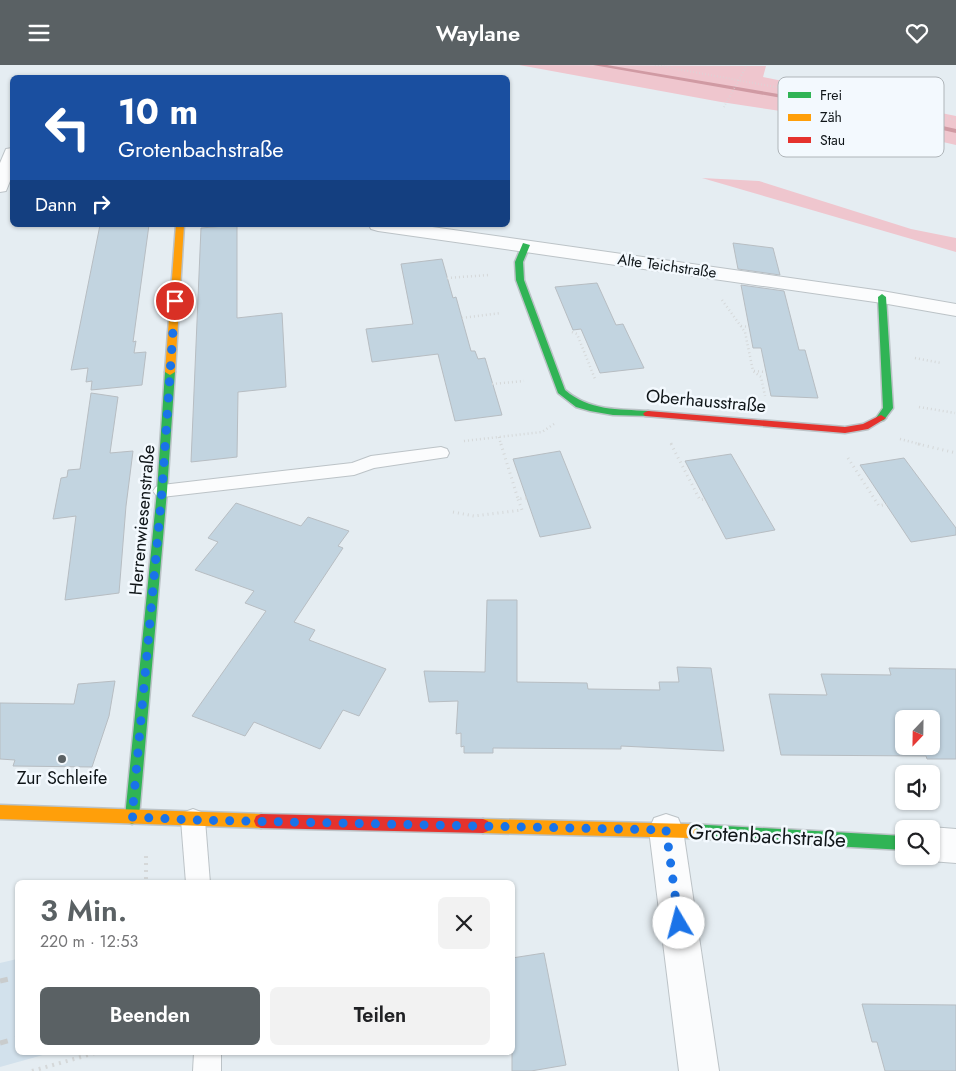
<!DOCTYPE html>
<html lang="de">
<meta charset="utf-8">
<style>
body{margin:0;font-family:Jost,sans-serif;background:#f2f2f2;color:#202124;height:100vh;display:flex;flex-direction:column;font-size:19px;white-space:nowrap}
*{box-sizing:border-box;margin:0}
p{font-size:16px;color:#757577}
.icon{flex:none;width:28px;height:28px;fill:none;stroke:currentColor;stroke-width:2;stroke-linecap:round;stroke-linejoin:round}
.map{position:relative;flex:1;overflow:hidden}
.panel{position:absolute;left:15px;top:815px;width:500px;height:175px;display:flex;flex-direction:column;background:#fff;border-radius:8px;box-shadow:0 1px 4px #0004}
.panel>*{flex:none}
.top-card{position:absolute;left:10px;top:10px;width:500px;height:152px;border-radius:8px;box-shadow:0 1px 4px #0004;background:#1a4fa0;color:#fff;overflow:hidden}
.needle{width:32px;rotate:202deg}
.fabs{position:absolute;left:895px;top:645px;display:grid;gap:10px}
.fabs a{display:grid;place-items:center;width:45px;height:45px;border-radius:8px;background:#fff;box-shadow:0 1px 4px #0004;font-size:25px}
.pin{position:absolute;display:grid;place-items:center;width:42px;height:42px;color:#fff;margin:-21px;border:2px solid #fff;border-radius:50%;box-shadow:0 1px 5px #0007}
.me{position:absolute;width:55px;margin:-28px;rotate:352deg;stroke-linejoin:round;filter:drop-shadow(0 0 4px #0008)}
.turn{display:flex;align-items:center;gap:18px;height:105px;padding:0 25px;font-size:22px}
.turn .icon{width:65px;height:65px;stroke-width:2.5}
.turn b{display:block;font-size:35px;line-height:42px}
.then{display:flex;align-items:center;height:48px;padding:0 25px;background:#0003;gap:10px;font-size:19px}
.round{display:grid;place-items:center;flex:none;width:52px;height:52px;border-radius:8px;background:#f2f2f2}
.overview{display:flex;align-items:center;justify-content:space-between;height:85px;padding:0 25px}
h1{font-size:30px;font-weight:600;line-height:38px;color:#5a6164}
.button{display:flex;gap:10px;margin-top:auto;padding:10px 25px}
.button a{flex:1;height:58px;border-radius:8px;background:#5a6164;color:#fff;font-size:20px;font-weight:600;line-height:58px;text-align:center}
.button a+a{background:#f2f2f2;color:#202124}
header{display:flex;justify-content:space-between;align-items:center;height:65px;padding:0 25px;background:#5a6164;color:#fff;font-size:22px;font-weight:600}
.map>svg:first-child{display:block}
.built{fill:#d2e1ec}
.green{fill:#efc6ce}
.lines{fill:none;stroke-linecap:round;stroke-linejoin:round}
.stream{fill:#d09aa3;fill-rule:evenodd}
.building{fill:#c2d4e0;stroke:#b7bdc2;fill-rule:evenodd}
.lane-casing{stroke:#bcc3c7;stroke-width:2}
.street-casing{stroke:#bcc3c7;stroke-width:2}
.fast-casing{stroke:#bcc3c7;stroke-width:3}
.slow-casing{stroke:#bcc3c7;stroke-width:3}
.jam-casing{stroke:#bcc3c7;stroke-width:3}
.path-far3{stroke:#d5d8d9;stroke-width:2;stroke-dasharray:0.5 2.5;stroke-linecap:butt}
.path-far2{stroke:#d5d8d9;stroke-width:2.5;stroke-dasharray:1 3;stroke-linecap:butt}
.path-far1{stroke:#d5d8d9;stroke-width:3;stroke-dasharray:1 4;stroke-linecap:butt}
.path{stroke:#d5d8d9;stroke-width:4;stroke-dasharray:2 5;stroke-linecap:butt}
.lane{fill:#fbfcfd;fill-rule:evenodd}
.street{fill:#fbfcfd;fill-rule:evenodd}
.fast{fill:#30b455;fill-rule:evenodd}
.slow{fill:#ff9f0a;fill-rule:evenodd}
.jam{fill:#e5322d;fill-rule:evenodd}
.rail{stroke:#c9cccd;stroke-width:5;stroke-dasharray:8 8;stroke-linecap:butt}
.route{stroke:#1a73e8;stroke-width:9;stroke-dasharray:0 16.2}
.poi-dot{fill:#5a6164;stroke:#f3f9fe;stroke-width:2}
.labels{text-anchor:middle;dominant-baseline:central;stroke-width:5;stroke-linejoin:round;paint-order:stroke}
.far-street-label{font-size:15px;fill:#0f1518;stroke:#f3f9fe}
.street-label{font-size:18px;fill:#0f1518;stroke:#f3f9fe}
.poi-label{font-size:18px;fill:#0f1518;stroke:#f3f9fe}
.near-street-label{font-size:21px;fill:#0f1518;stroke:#f3f9fe}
.key{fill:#f3f9fe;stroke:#afb5b9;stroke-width:1}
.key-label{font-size:14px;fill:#0f1518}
</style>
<header><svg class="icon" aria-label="menu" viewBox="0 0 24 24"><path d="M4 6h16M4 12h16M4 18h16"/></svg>Waylane<svg class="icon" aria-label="heart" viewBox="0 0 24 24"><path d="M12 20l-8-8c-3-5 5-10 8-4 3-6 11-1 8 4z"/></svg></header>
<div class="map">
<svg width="956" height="1006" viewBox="0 0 956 1006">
<rect width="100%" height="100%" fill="#e5edf2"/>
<!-- built -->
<path class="built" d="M17,894L18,988H50L0,1002V898Z"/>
<!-- green -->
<g class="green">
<path d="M519,0L766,1L763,12L956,51V80L860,58L721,37Z"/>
<path d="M702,113L759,116L911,164L956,173V187Z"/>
</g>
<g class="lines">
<!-- stream -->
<path class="stream" d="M593,0H607L867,44L956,64V68L867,48Z"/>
</g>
<!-- building -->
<g class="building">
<path d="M100,160H149L133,277L136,276L134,288L146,287L142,320L91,325L92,316L86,317L88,303L71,305Z"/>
<path d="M237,160V253L282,248L286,322L238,327L237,392L191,397L201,163Z"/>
<path d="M733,178L773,183L780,210L738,204Z"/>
<path d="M442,194L453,233L456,232L471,286H475L478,294L485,293L502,350L455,356L438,289L372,297L366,264L413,259L401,199Z"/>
<path d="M597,218L616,260L623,259L644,303L600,308L581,264L573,265L555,222Z"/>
<path d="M741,220L784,226L799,285H805L818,333L771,331L761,283H753Z"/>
<path d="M91,328L118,332L110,388L133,386L126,441L119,528L65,535L76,451L53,454L61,413L67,412L68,405L80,404Z"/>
<path d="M560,386L591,463L540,472L513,394Z"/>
<path d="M731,389L775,465L726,474L685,396Z"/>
<path d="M904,393L956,463V470L911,477L860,400Z"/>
<path d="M236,438L301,461L308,452L349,466L338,481L343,483L294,557L315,565L309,575L386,604L359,651L343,645L320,684L254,657L245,671L192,651L266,546L245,538L254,526L195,505L218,477L208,473Z"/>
<path d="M487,535H517V617L587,618L588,624L660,625L659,617H679L677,602L711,603L724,686L621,681V684L493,683V688H464V681L461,682V668L456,669L458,636L429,637L424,606L485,607Z"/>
<path d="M889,603L956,604V694H927L926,691L781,690L769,629L827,630L821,609L891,610ZM904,654H931V681H904Z"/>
<path d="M115,616L109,651L92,702L13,701L15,695L0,694V638L74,639L78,619Z"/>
<path d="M544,888L566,1000L531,1006H512V893Z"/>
<path d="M862,939L956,940V1006H885L877,977H872Z"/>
</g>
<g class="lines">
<defs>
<g id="lane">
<path d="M441,382L447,384L449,388L447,392L374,403L354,410L162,432L156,430L153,426L156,422L162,420L352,398L371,391Z"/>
<path d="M193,744L201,747L205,755L210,818H186L181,755L185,747Z"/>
<path d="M194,988H221V1006H193Z"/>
</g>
<g id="street">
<path d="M12,83V111L6,126L0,127V98L6,84Z"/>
<path d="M369,160H418L882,226L956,239V251L882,238L378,166L371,164Z"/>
<path d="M666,749L678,753L683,765L719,1006H679L649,765L654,753Z"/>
<path d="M931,762L956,764V798L931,796L920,791H931V764H927Z"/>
</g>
<g id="fast">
<path d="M523,178L530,180L523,197L524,215L565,325C589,346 618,344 648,346L651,347L653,349L651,351L613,350L590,346L576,342L558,328L516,215L515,197Z"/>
<path d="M882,229L886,232L893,343L884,355L881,356L876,353L883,343L878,232Z"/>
<path d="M170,304L175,307L167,426L139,752L137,757L132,759L127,757L125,752L157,426L165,307Z"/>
<path d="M690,759L904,771V785L690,773L685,771L683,766L685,761Z"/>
</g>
<g id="slow">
<path d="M176,160H184L175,307L170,310L165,307Z"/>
<path d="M0,740L261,749L266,751L268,756L266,761L261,763L0,754Z"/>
<path d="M483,754L690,759L695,761L697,766L695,771L690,773L483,768L478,766L476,761L478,756Z"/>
</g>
<g id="jam">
<path d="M648,346L845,362L863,359L881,350L886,353L868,364L845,368L645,351L643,349L645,347Z"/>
<path d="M261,749L483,754L488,756L490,761L488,766L483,768L261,763L256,761L254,756L256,751Z"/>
</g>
</defs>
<!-- lane casing -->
<use href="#lane" class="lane-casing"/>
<!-- street casing -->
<use href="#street" class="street-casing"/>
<!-- fast casing -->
<use href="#fast" class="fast-casing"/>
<!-- slow casing -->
<use href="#slow" class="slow-casing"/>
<!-- jam casing -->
<use href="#jam" class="jam-casing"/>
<!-- path-far3 -->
<g class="path-far3">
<path d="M655,0L956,55"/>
<path d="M724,42L747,0"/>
</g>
<!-- path-far2 -->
<g class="path-far2">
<path d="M447,213L489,210"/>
<path d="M722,235L745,267L753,306L761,312L765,331"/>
<path d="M462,253L501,248"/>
<path d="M741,261L749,262"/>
<path d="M572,267L577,269L595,314"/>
<path d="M915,293L941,298"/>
<path d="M754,306L765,307"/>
<path d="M492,319L524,316"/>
<path d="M919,342L955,348"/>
<path d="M499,372L501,380"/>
<path d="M900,374L923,380"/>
<path d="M464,376L542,367L554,359"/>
<path d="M671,378L672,380"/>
</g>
<!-- path-far1 -->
<g class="path-far1">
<path d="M501,379L518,434L527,433"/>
<path d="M671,379L700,435L705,434"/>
<path d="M918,379L956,388"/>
<path d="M848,393L879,441L887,439"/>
<path d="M453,447L474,451L522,445L518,434"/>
</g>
<!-- path -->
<g class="path">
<path d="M146,791V818"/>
<path d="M32,1006L95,988"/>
</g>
<!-- lane -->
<use href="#lane" class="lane"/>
<!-- street -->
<use href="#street" class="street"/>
<!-- fast -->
<use href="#fast" class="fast"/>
<!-- slow -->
<use href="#slow" class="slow"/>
<!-- jam -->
<use href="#jam" class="jam"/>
<!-- rail -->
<g class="rail">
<path d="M0,916L18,912"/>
<path d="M0,978L18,973"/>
</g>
</g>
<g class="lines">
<!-- route -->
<path class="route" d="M175,236L162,426L132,752L193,755L666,765L679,858"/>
</g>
<!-- markers -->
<circle class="poi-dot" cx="62" cy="694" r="5"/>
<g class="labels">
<!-- far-street labels -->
<g class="far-street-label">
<text transform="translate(667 201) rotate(8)">Alte Teichstraße</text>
</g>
<!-- street labels -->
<g class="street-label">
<text transform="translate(706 336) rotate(5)">Oberhausstraße</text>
<text transform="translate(142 455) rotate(-85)">Herrenwiesenstraße</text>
</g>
<!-- poi labels -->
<g class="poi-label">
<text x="62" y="713">Zur Schleife</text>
</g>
<!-- near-street labels -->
<g class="near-street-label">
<text transform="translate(767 771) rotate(3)">Grotenbachstraße</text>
</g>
</g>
<!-- legend -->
<rect x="778" y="12" width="166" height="80" rx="8" class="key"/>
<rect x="788" y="27" width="23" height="6" fill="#30b455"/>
<rect x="788" y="49" width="23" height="7" fill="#ff9f0a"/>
<rect x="788" y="72" width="23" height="6" fill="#e5322d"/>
<g class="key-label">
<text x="820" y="35">Frei</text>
<text x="820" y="57">Zäh</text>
<text x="820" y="80">Stau</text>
</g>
</svg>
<div class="fabs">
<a><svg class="needle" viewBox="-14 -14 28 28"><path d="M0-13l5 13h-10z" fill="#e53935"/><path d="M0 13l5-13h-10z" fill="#757577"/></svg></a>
<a><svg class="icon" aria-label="sound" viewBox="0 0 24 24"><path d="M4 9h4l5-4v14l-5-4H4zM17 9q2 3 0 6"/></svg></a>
<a><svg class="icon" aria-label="search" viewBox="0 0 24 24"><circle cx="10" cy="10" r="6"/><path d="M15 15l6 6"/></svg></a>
</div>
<div class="pin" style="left:175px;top:236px;background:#d93025"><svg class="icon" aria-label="arrive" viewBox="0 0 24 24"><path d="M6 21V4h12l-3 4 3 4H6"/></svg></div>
<svg class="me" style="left:679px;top:858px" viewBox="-20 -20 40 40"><circle r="19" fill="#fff"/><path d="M0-13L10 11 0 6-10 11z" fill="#1a73e8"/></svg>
<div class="top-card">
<div class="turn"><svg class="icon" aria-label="left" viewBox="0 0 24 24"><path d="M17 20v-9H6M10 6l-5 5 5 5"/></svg><div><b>10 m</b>Grotenbachstraße</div></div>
<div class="then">Dann<svg class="icon" aria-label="right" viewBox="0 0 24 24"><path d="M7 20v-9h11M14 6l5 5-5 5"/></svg></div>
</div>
<section class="panel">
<div class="overview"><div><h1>3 Min.</h1><p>220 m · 12:53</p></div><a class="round"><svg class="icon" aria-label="close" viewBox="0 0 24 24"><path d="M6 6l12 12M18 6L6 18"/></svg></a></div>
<div class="button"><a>Beenden</a><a>Teilen</a></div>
</section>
</div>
